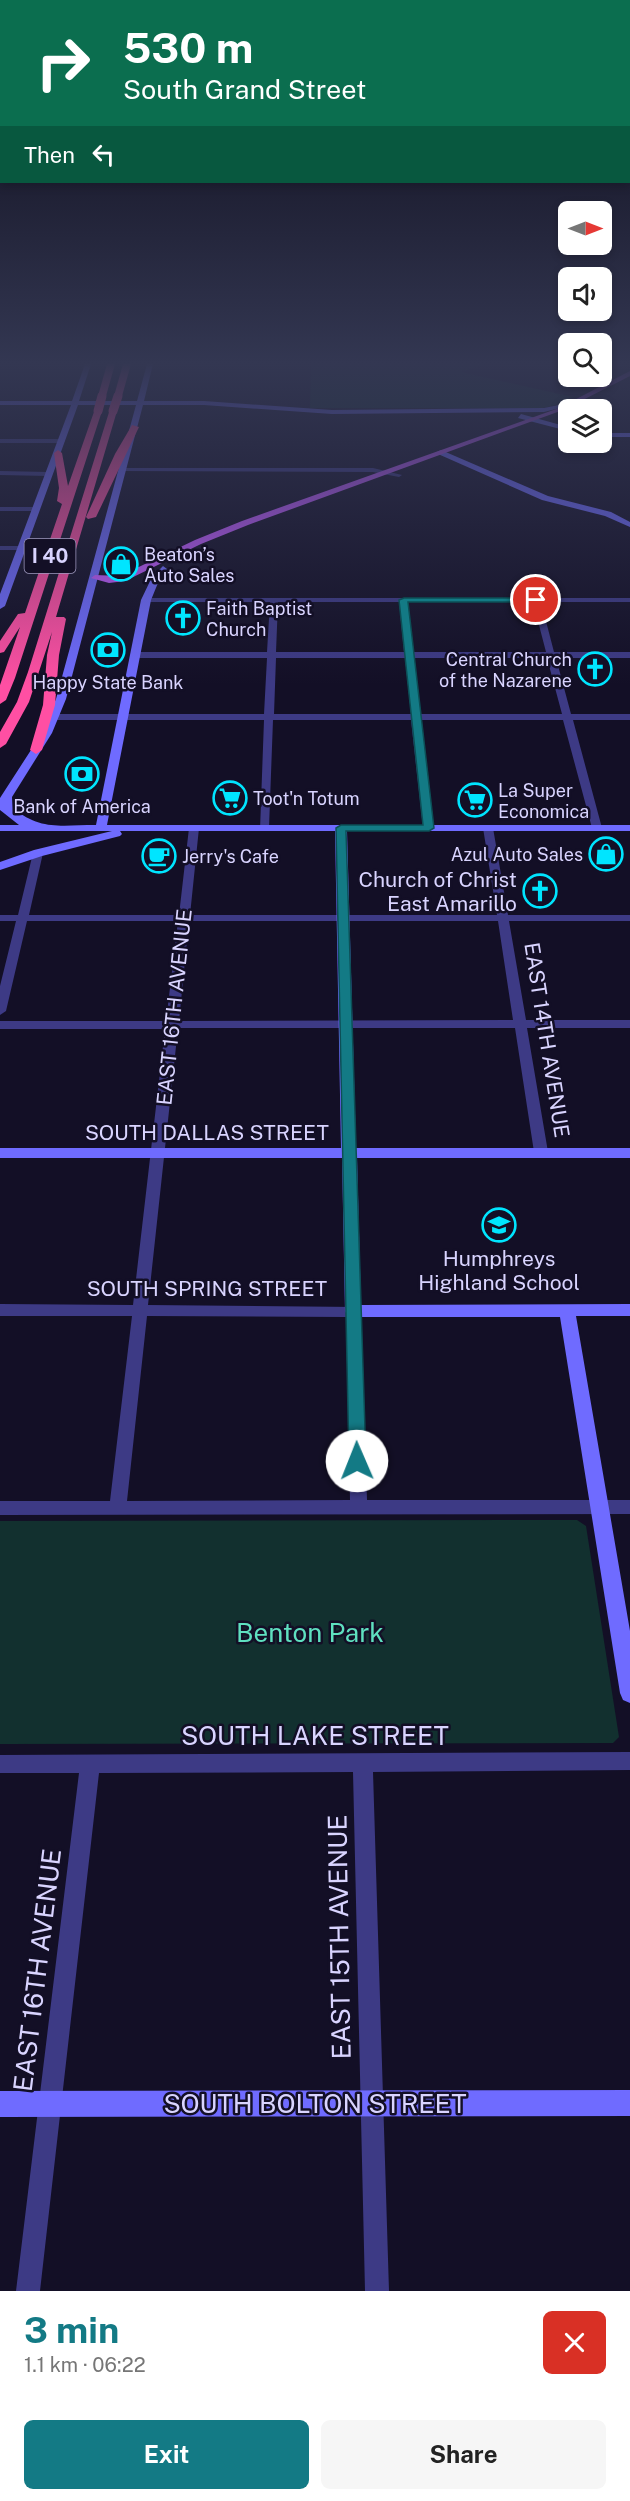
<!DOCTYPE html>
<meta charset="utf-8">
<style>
body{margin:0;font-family:"Public Sans",sans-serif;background:#f6f6f6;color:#222;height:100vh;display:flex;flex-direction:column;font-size:22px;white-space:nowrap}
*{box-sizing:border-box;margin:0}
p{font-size:20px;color:#767676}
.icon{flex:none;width:33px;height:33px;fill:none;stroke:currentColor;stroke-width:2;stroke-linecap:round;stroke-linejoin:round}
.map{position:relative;height:2291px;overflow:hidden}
.panel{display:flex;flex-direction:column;background:#fff;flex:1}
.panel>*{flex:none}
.banner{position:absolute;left:0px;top:0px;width:630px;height:183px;box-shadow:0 3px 9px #0003;background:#0b6e4f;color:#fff;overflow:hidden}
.needle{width:39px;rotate:90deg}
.tools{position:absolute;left:558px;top:201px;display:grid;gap:12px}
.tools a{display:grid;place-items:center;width:54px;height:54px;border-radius:9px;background:#fff;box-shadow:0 3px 9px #0003;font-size:30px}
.pin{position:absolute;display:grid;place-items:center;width:51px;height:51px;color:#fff;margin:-26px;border:3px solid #fff;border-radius:50%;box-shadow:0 2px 6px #0007}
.me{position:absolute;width:66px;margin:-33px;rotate:359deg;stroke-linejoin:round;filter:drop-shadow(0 0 4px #0008)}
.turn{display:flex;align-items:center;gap:21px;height:126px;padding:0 24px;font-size:27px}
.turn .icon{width:78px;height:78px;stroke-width:2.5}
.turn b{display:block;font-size:42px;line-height:51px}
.then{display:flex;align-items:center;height:57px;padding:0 24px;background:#0003;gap:12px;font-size:22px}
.round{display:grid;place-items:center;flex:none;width:63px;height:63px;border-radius:9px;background:#f6f6f6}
.summary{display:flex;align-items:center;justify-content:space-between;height:102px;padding:0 24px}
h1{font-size:36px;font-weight:700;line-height:45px;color:#137a85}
.action{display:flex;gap:12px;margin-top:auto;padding:12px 24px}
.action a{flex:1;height:69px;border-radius:9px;background:#137a85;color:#fff;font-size:24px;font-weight:700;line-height:69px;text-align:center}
.action a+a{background:#f6f6f6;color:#222}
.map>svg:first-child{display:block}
.green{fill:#12302f}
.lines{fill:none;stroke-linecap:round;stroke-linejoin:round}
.street{fill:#3d3a85;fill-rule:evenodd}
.secondary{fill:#6f6bff;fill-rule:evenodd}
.primary{fill:#c25bff;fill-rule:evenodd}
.highway{fill:#ff4fa3;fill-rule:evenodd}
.highway-bridge{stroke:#ff4fa3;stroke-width:9}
.route{fill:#137a85;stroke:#0c4f56;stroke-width:1.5}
.labels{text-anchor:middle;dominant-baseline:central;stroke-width:5;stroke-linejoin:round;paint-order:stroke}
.far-poi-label{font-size:18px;fill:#d9d4ff;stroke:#130f26;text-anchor:start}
.shield{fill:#130f26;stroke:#9e99be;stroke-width:1.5}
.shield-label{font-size:20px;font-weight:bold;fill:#d9d4ff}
.poi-label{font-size:21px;fill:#d9d4ff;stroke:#130f26;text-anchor:end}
.street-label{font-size:21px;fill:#d9d4ff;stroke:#130f26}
.near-park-label{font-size:26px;fill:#5fe0c0;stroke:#130f26}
.near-street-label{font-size:26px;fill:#d9d4ff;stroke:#130f26}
</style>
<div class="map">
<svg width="630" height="2291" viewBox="0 0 630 2291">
<rect width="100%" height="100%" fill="#130f26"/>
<!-- green -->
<g class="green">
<path d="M311,364H485L461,372L573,397L556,405L542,408H310Z"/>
<path d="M577,1520L586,1526L619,1737L613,1743L0,1744V1521Z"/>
</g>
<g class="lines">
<!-- street -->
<g class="street">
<path d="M0,439H62L65,441L62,443H0Z"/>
<path d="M123,468H373L402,475L399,477L373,472L121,471Z"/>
<path d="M0,471L49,472L52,474L49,476L0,475Z"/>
<path d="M0,507H35L39,509L35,511H0Z"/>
<path d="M0,546H22L26,548L22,550H0Z"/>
<path d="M143,598H630V602H541L554,652H630V658H556L571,714H630V720H573L602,828L597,831L592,828L563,720H421L433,828L428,831L423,828L411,720H273L269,828L264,831L260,830L264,720H55L50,717L55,714H264L267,658H135L131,655L135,652H267L270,602H143ZM278,602H399L404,652H276ZM407,602H533L546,652H413ZM276,658H405L411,714H274ZM414,658H547L562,714H420Z"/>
<path d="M194,825L199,828L190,915H497L483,828L488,825L493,828L508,915H630V921H509L526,1020H630V1028H527L548,1152L541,1157L534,1152L515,1028H178L148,1305L358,1307L361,1311L367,1500H630V1514L0,1515V1501H110L132,1316H0V1304L133,1305L165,1029H0V1021H166L178,921H27L6,1011L0,1015V986L16,921H0V915H18L33,853L38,850L43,853L29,915H179L189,828ZM189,921H498L513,1020L179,1021ZM147,1316L346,1317L350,1500L127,1501Z"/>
<path d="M630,1752V1770L373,1772L389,2291H365L353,1772L99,1773L40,2291H16L79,1773H0V1755Z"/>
</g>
<!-- secondary -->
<g class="secondary">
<path d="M85,364H91L79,401H137L147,364H153L144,401H204L332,410L544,408L569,403L572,405L544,412L332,414L204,405H143L66,699L52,733L12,797L13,808C41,831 61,825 96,825L141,600L152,577L163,566L167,569L160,578L151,600L107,825H630V831H347L356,1148H630V1158H357L361,1305L630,1304V1316H576L630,1631V1703L623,1700L620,1693L560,1317H353L347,1315L345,1311L342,1158H0V1148H341L335,831H120L122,834L120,836L42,856L0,870V862L34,850L112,831H0V825H19L0,810V798L42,733L56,699L136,405H78L5,606L0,609V594L71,405H0V401H72Z"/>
<path d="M521,414L568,427V431L518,418Z"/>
<rect x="602" y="433" width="28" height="4"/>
<path d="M441,450L548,496L611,512L630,522V527L605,516L542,500L438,454L437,452Z"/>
<path d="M630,2090V2116L0,2117V2091Z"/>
</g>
<!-- primary -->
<path class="primary" d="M630,371V376L563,410L248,525L201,544L125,581L109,583L91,578L95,575L120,576L195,540L242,521L559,408Z"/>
<!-- highway -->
<g class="highway">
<path d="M107,364H115L106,396L102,398L98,396Z"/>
<path d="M123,364H131L122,396L118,398L114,396Z"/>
<path d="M95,409L102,411L15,678L6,700L0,704V685L20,627L4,652L0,653V641L18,614L25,613L62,504L57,501L59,488L54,453L58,450L62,453L68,486Z"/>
<path d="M110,409L117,411L56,617H64L66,619L59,655L55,705L42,750L36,754L30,750L43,705L47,655L52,632L29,702L6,744L0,748V732L17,702L28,672Z"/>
<path d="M132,425L139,427L96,517L88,519L86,517L115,454Z"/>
</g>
<!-- highway-bridge -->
<g class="highway-bridge">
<path d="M98,411L102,396"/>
<path d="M113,411L118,396"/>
</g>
</g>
<!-- sky -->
<linearGradient id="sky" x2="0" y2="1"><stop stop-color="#0a0815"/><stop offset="0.53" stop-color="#333752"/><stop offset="1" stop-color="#333752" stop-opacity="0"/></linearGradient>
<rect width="630" height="685" fill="url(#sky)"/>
<!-- route -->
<path class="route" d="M404,598H536L540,600L536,602H408L434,828L429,831H346L366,1461L363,1466L357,1468L352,1466L349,1461L336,828L341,825H423L399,600Z"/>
<!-- icons -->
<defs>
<symbol id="shop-ring" viewBox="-11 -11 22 22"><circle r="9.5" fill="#130f26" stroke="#00e5ff" stroke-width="1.5"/><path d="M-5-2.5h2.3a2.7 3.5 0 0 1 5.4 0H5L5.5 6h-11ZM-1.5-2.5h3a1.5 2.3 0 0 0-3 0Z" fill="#00e5ff"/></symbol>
<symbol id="church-ring" viewBox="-11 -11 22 22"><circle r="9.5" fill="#130f26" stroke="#00e5ff" stroke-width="1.5"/><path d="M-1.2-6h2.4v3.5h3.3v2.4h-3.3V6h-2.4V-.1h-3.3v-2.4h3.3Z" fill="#00e5ff"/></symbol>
<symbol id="bank-ring" viewBox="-11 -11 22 22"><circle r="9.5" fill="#130f26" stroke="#00e5ff" stroke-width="1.5"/><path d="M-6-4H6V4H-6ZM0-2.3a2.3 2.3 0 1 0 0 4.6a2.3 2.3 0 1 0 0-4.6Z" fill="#00e5ff"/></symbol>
<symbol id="supermarket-ring" viewBox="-11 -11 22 22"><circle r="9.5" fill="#130f26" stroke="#00e5ff" stroke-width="1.5"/><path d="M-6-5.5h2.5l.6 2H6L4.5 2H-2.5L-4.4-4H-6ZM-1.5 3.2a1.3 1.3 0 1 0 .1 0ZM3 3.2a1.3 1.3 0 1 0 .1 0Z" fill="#00e5ff"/></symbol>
<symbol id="cafe-ring" viewBox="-11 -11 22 22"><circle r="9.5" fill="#130f26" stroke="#00e5ff" stroke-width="1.5"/><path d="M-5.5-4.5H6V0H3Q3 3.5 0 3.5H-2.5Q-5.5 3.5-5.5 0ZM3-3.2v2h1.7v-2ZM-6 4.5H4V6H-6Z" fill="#00e5ff"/></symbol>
<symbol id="school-ring" viewBox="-11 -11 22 22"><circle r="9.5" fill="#130f26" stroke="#00e5ff" stroke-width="1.5"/><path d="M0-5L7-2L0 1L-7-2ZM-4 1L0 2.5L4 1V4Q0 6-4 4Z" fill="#00e5ff"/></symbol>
</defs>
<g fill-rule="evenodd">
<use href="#shop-ring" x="102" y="545" width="38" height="38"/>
<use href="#church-ring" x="164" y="599" width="38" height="38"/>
<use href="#bank-ring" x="89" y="631" width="38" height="38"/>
<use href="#church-ring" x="576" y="650" width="38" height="38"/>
<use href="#bank-ring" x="63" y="755" width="38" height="38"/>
<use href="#supermarket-ring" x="211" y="779" width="38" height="38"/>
<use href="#supermarket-ring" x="456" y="781" width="38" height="38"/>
<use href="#shop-ring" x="587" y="835" width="38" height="38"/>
<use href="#cafe-ring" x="140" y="837" width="38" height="38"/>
<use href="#church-ring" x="521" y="872" width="38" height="38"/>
<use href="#school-ring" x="480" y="1206" width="38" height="38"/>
</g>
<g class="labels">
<!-- far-poi labels -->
<g class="far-poi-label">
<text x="144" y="554">Beaton’s<tspan x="144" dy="21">Auto Sales</tspan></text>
<text x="206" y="608">Faith Baptist<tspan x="206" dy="21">Church</tspan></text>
<text x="572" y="659" text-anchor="end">Central Church<tspan x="572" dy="21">of the Nazarene</tspan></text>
<text x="108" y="682" text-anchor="middle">Happy State Bank</text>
<text x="498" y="790">La Super<tspan x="498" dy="21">Economica</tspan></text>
<text x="253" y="798">Toot'n Totum</text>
<text x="82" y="806" text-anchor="middle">Bank of America</text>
<text x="583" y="854" text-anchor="end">Azul Auto Sales</text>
<text x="182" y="856">Jerry's Cafe</text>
</g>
<!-- shield labels -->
<rect class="shield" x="24.5" y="539" width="51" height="34" rx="4.5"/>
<g class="shield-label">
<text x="50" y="556">I 40</text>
</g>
<!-- poi labels -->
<g class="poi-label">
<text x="517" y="879">Church of Christ<tspan x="517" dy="24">East Amarillo</tspan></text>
<text x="499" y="1258" text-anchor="middle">Humphreys<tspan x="499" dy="24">Highland School</tspan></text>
</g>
<!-- street labels -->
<g class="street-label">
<text transform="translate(174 1007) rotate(-84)">EAST 16TH AVENUE</text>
<text transform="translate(547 1040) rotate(81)">EAST 14TH AVENUE</text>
<text x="207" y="1132">SOUTH DALLAS STREET</text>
<text x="207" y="1288">SOUTH SPRING STREET</text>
</g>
<!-- near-park labels -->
<g class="near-park-label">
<text x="310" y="1632">Benton Park</text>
</g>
<!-- near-street labels -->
<g class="near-street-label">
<text x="315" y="1735">SOUTH LAKE STREET</text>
<text transform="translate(339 1937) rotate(-91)">EAST 15TH AVENUE</text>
<text transform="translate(37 1970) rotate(-83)">EAST 16TH AVENUE</text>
<text x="315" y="2103">SOUTH BOLTON STREET</text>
</g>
</g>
</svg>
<div class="tools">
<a><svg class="needle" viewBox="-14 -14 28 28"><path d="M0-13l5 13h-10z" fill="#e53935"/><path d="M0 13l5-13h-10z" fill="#767676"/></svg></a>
<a><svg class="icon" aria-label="sound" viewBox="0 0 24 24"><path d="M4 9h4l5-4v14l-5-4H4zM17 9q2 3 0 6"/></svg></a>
<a><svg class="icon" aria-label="search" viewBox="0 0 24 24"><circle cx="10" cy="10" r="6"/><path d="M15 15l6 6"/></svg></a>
<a><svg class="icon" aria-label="layers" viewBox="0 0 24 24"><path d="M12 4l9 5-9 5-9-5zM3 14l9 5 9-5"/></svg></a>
</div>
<div class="pin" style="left:536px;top:600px;background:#d93025"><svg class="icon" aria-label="arrive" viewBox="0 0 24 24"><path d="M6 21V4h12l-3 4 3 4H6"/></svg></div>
<svg class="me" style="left:357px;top:1461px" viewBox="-20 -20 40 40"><circle r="19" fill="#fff"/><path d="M0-13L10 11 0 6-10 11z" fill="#137a85"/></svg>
<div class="banner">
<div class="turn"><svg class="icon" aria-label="right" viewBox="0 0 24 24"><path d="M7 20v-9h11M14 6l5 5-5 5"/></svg><div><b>530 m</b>South Grand Street</div></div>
<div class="then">Then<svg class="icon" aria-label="left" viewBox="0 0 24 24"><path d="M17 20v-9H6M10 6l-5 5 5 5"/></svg></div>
</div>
</div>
<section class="panel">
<div class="summary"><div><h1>3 min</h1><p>1.1 km · 06:22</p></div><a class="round" style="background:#d93025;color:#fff"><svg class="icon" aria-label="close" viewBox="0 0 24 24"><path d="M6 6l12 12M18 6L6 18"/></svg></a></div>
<div class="action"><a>Exit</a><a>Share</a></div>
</section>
